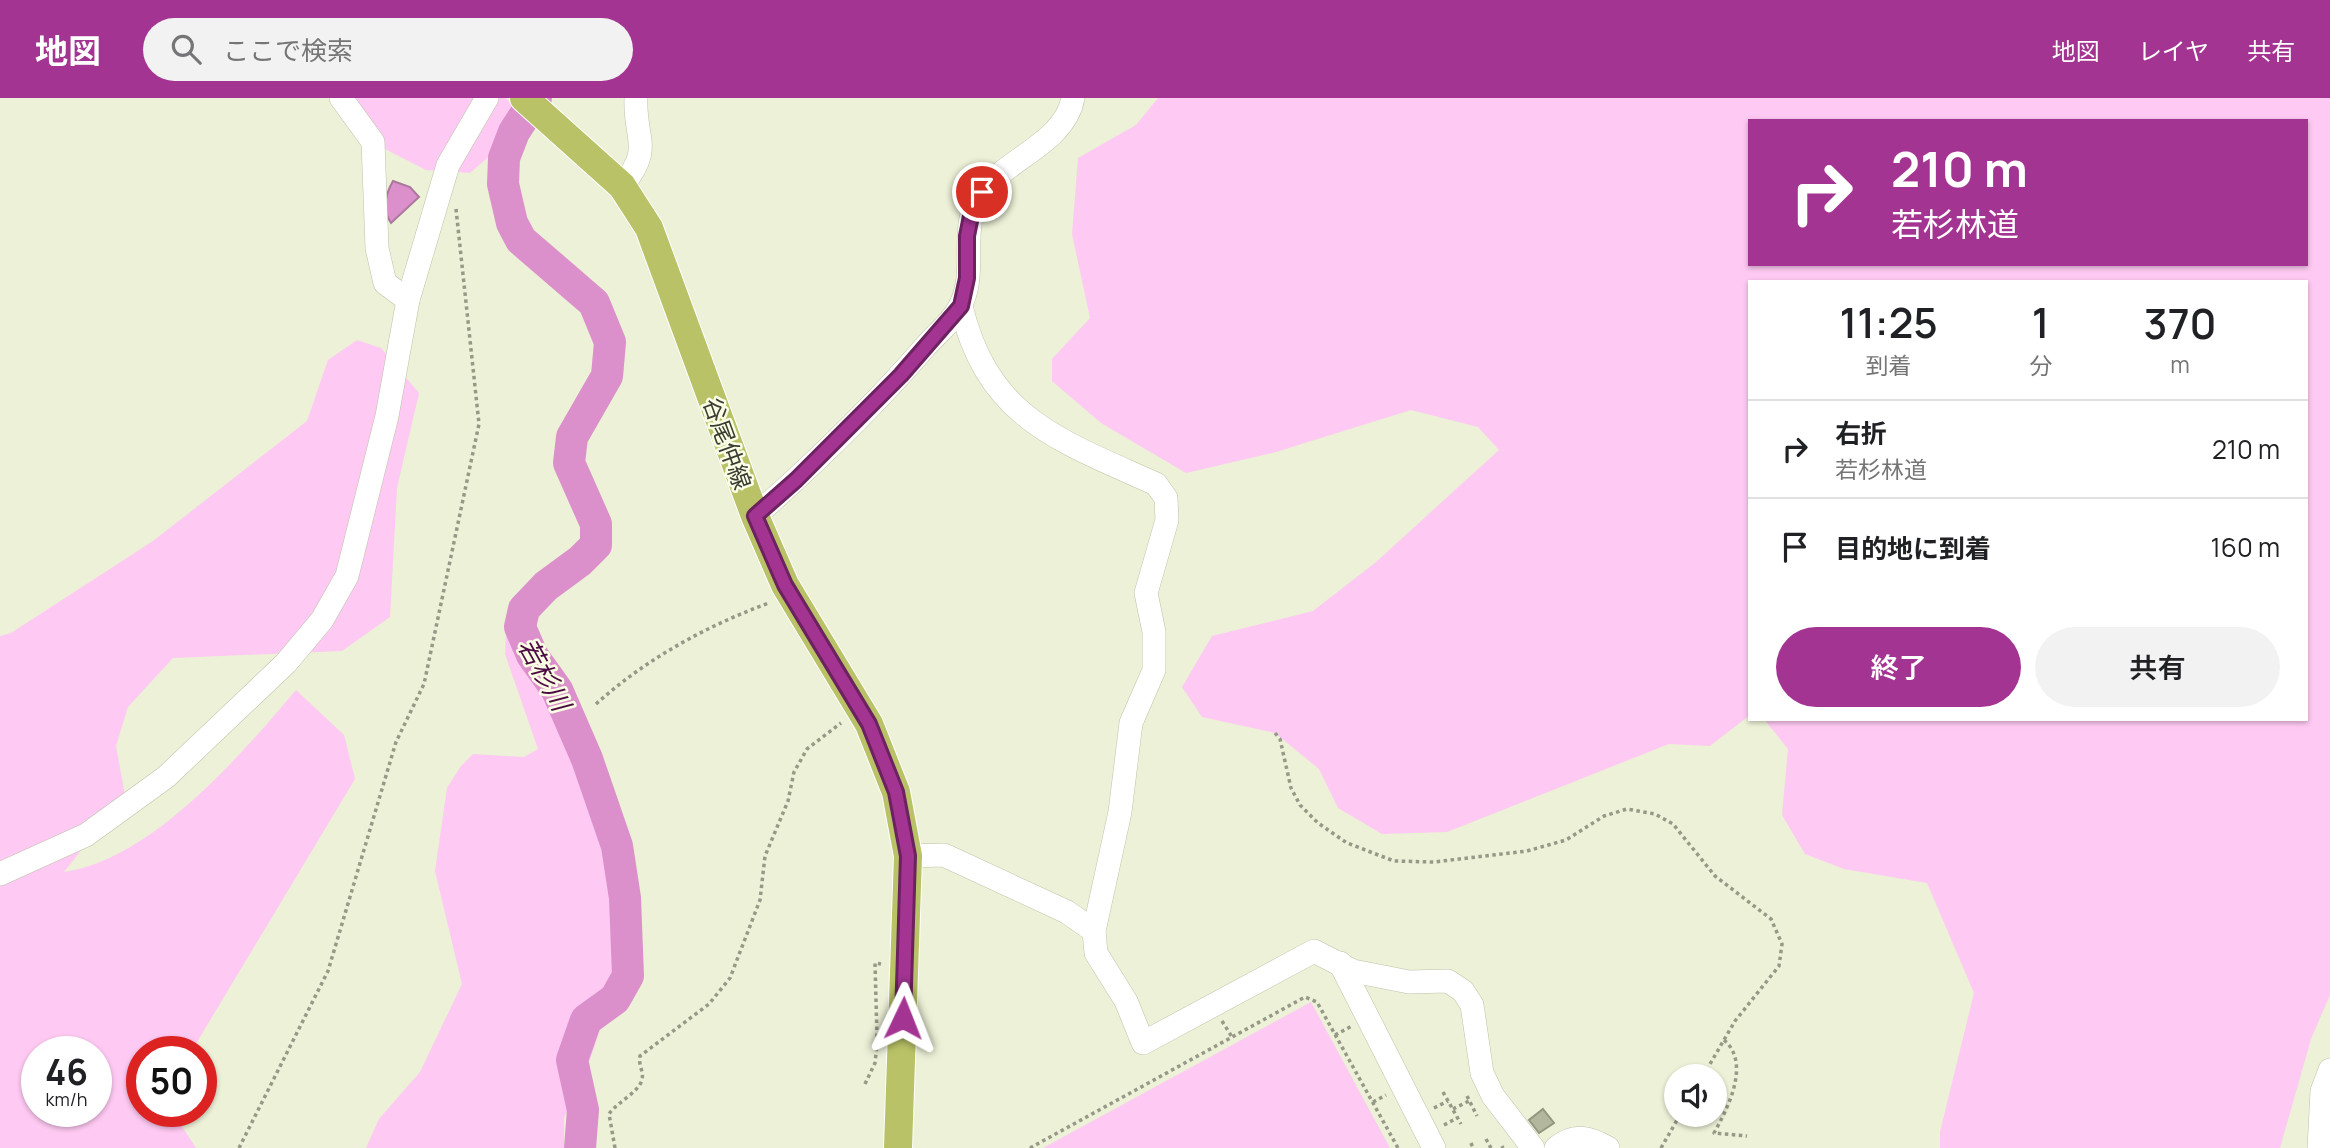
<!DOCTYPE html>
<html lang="ja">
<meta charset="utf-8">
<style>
body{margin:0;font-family:Manrope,"Noto Sans JP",sans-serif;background:#f2f2f2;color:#202124;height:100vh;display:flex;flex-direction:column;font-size:26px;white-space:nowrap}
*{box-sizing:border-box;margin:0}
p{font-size:23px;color:#757577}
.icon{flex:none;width:38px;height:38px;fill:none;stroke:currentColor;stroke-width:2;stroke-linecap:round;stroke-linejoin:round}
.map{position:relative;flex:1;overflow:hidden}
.side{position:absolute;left:1748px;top:182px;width:560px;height:441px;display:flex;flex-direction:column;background:#fff;border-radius:0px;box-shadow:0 2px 5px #0004}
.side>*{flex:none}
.top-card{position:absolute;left:1748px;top:21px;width:560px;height:147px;border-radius:0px;box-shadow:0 2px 5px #0004;background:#a43492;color:#fff;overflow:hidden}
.buttons{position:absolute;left:1664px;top:966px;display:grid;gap:14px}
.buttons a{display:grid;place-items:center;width:63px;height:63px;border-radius:50%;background:#fff;box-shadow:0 2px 5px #0004;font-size:35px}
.speed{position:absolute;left:21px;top:938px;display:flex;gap:14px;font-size:35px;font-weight:700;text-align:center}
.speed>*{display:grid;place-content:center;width:91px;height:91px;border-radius:50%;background:#fff;box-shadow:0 2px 5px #0004;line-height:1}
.speed small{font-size:18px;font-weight:400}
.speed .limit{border:10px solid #d22;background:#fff;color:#111}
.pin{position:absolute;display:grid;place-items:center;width:60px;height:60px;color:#fff;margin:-30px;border:4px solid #fff;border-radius:50%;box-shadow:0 2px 7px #0007}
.me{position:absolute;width:77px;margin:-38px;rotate:2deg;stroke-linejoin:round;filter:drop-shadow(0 0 5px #0008)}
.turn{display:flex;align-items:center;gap:24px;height:147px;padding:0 28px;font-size:32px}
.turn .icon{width:91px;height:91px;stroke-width:2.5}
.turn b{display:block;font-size:49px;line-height:60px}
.eta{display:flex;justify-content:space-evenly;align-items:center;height:119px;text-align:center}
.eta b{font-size:42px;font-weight:600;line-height:49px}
.button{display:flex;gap:14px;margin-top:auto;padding:14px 28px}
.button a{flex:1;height:80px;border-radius:42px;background:#a43492;color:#fff;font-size:28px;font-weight:600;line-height:80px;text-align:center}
.button a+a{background:#f2f2f2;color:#202124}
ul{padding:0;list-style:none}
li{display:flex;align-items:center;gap:21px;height:98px;padding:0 28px;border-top:2px solid #e0e0e0}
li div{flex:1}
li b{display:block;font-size:26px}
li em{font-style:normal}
header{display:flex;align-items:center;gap:42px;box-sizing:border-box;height:98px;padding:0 35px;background:#a43492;color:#fff}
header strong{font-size:33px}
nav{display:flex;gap:38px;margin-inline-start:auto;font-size:24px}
.search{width:490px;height:63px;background:#f2f2f2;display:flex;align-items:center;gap:18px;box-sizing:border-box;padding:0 24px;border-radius:38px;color:#757577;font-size:26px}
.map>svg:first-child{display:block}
.green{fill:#fec9f2;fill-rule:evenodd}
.water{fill:#db90cb;stroke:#ab779d;stroke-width:2}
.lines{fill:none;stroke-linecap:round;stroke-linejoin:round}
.river{stroke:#db90cb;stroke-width:32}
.building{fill:#b2b79e;stroke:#93977f;stroke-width:2}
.minor-casing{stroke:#bdc2a9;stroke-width:24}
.major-casing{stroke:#fff;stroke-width:30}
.path{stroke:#969987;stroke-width:3.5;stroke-dasharray:3.5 3.5;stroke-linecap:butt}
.minor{stroke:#fff;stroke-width:23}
.major{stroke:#b9c266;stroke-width:28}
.route-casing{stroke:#6b225f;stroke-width:18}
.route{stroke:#a43492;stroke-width:12}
.labels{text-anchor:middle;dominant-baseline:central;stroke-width:5;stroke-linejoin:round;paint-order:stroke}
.street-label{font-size:24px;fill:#3b3d33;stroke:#f9fee4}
.water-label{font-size:26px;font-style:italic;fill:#4c0942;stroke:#f9fee4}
</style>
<header>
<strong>地図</strong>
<div class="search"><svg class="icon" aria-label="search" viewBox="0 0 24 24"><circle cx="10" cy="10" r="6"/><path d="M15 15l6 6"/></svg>ここで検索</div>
<nav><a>地図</a><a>レイヤ</a><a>共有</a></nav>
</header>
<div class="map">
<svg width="2330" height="1050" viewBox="0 0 2330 1050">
<rect width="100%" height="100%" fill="#ecf1d7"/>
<!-- green -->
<g class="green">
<path d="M353,0H506L512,7L492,56L470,75L426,72L383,50Z"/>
<path d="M1158,0H2330V897L2311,941L2280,1050H1940V1034L1974,895L1927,785L1844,771L1805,756L1782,717L1788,651L1764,621H2306V184H1750V617L1710,648L1669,646L1447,734L1382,736L1338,710L1319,671L1275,635L1202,619L1182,589L1212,538L1313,513L1376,464L1499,352L1478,329L1411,312L1276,354L1186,375L1101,325L1052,283V261L1090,220L1072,136L1078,60L1136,27ZM1750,23H2306V166H1750Z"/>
<path d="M357,242L381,250L419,295L397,390L390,519L342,553L173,560L128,609L116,648L125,697L64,774C151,762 241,657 296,592L344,637L355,681L191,954H142V1013H172L196,1050H0V538L11,535L153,443L307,323L328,262ZM37,954H96V1013H37Z"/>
<path d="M506,535L557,570L625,742V909L600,932L587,970L564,1020V1050H366L379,1021L420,974L462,886L435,773L447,690L461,668L473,656L524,659L538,651L505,556Z"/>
<path d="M1311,904L1390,1050H1043Z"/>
</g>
<!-- water -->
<path class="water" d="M393,83L410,89L419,99L391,125C382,112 385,97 393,83Z"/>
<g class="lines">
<!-- river -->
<path class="river" d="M536,0L514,34L504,60L503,86L512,125L521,142L594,205L610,244L607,278L572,339L569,365L596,426V447L580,463L546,488L524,511L520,529L532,557L557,592L587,661L617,748L625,800L628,878L615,901L586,922L572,962L583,1012L580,1050"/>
</g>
<!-- building -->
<path class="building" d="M1543,1011L1554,1025L1539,1035L1529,1022Z"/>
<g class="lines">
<defs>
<g id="minor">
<path d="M341,0L373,44L377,150L385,185L408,202"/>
<path d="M622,88C654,49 634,42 636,0"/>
<path d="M961,208C988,321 1059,342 1156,386L1166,400L1167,422L1146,495L1154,534V572L1131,625L1120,714L1094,833L1096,855L1126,903L1143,945L1314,853L1353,873L1409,884L1448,883L1463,893L1472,907L1482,975L1493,998L1533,1050"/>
<path d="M755,418C815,365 873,309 925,249C936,236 953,223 960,208C979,173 957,129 982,95C1005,61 1065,45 1073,0"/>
<path d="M908,758L944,757L1067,814L1094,833"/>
<path d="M0,776L86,737L166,679L286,565L322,522L347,478L387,318L408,202L448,67L487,0"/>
<path d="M1340,865L1434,1050"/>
<path d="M1556,1050C1574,1035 1589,1039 1608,1050"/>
<path d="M2319,1050L2322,993L2330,972"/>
</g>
<path id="major" d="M524,0L622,88L649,130L755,418L785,487L869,626L896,694L908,758L898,1050"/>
</defs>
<!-- minor casing -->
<use href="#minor" class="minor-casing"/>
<!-- major casing -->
<use href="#major" class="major-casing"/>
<!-- path -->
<g class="path">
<path d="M596,606C646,561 706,528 769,505"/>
<path d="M1275,635L1280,641L1291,690L1300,707L1318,725L1347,745L1394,763L1434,764L1527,753L1566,742L1604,718L1627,711L1655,716L1673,726L1715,778L1771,821L1782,846L1779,868L1735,923L1703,978"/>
<path d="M1222,923L1232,939"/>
<path d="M1335,937L1352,928"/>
<path d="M877,939L875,865L881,866"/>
<path d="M1724,942C1751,965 1728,1010 1714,1035L1747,1038"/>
<path d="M865,986L875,965L877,947"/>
<path d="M1443,994L1461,1026"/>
<path d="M1467,998L1477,1018"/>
<path d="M1373,1004L1386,997"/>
<path d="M1434,1010L1448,1003"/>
<path d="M1453,1011L1469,1003"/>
<path d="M1444,1027L1457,1020"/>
<path d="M1486,1041L1491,1050"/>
<path d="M1471,1045L1473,1050"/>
<path d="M1502,1048L1503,1050"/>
<path d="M239,1050L328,873L396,644L424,586L479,326L456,111"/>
<path d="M615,1050L609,1016C617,1004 638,995 642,982C644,973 638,967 640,958L709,906L730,880L760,802L765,758L788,703L794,674L807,651L841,625"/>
<path d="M1030,1050L1305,899L1317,904L1398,1050"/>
<path d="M1661,1050L1680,1017"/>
</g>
<!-- minor -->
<use href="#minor" class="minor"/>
<!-- major -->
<use href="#major" class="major"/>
</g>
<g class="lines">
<defs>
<path id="route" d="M903,920L908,758L896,694L869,626L785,487L755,418L796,382L901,277L961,208L967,180V138L971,118L982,94"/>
</defs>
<!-- route casing -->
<use href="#route" class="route-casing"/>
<!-- route -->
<use href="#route" class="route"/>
</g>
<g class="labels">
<!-- street labels -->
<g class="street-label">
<text transform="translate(728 345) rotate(70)">谷尾仲線</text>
</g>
<!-- water labels -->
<g class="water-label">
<text transform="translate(545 576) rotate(61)">若杉川</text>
</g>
</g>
</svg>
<div class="buttons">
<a><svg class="icon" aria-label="sound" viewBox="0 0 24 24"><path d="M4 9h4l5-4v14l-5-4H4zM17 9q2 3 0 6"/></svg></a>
</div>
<div class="speed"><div>46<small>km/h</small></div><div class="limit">50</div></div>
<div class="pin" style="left:982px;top:94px;background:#d93025"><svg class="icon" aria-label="arrive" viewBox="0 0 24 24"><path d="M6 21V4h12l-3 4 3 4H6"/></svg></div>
<svg class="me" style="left:903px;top:920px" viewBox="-20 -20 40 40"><path d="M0-17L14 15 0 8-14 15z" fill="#a43492" stroke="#fff" stroke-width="4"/></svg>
<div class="top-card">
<div class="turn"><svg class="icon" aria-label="right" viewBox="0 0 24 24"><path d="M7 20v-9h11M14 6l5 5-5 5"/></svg><div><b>210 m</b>若杉林道</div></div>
</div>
<section class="side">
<div class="eta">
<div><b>11:25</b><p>到着</p></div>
<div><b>1</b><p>分</p></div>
<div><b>370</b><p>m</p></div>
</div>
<ul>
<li><svg class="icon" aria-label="right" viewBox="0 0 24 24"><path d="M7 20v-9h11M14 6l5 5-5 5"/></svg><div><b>右折</b><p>若杉林道</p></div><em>210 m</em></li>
<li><svg class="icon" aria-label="arrive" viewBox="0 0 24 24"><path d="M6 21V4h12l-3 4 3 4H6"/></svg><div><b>目的地に到着</b></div><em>160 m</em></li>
</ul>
<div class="button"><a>終了</a><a>共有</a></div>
</section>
</div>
